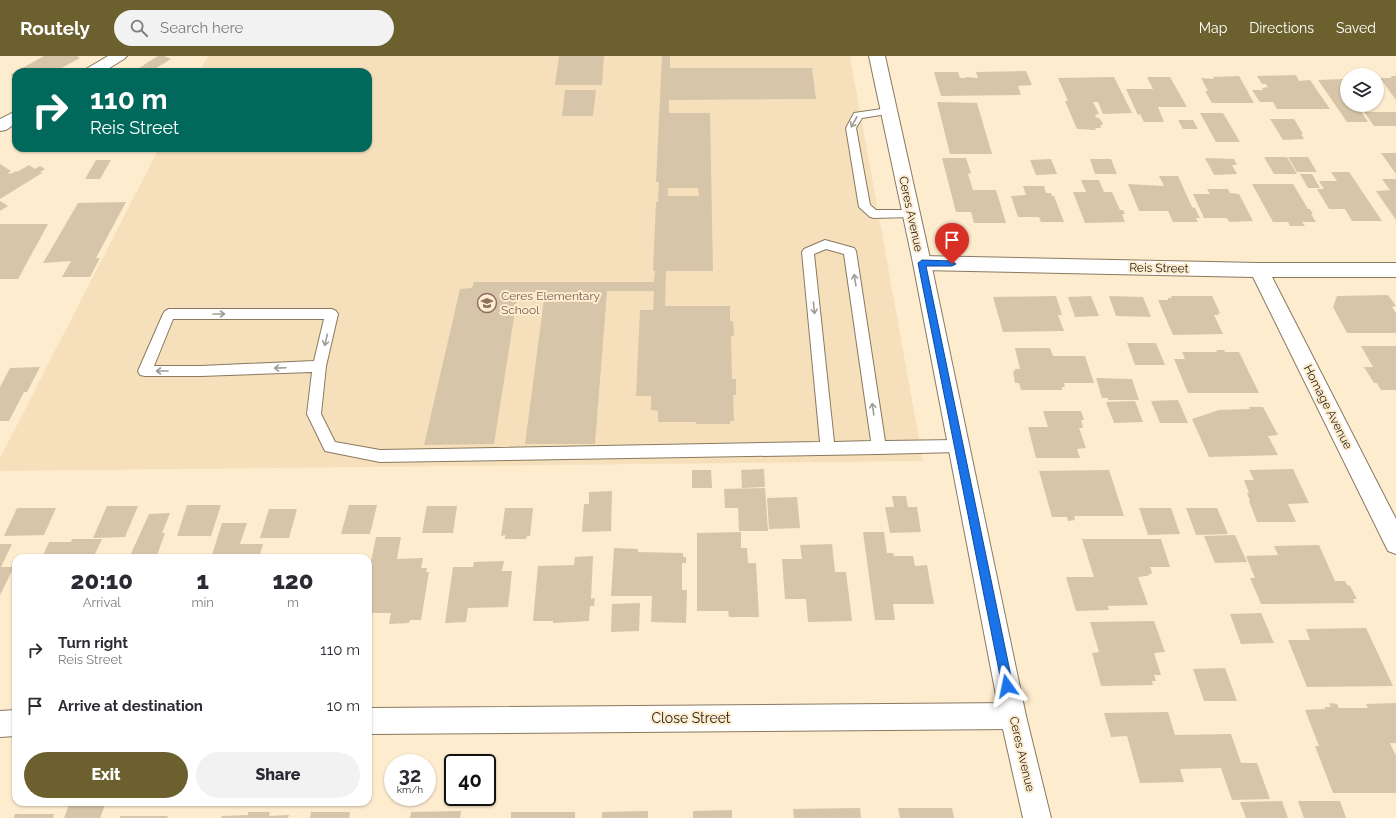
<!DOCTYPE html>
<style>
body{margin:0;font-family:Raleway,sans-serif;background:#f2f2f3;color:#2b2b33;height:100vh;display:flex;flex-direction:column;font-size:15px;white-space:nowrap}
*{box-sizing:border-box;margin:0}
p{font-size:13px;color:#7c7c81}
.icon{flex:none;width:22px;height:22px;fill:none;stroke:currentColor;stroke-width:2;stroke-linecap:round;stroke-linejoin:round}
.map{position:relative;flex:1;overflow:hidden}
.sheet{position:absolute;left:12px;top:498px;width:360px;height:252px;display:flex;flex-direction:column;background:#fff;border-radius:12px;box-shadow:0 1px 3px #0004}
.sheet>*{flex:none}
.top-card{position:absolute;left:12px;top:12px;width:360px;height:84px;border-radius:12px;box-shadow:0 1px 3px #0004;background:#00695c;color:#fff;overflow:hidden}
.controls{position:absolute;left:1340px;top:12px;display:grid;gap:8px}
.controls a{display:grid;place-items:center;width:44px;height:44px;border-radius:50%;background:#fff;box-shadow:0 1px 3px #0004;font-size:20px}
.speed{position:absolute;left:384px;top:698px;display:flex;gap:8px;font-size:20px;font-weight:700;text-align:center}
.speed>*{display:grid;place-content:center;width:52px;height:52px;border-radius:50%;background:#fff;box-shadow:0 1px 3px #0004;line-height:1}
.speed small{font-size:10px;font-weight:400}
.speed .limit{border:2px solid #111;border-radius:6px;background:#fff;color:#111}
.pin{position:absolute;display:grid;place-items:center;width:34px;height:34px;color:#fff;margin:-41px -17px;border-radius:50% 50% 50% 0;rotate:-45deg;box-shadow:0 0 4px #0007}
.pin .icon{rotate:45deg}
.me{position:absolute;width:44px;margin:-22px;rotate:348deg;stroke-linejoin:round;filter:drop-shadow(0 0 3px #0008)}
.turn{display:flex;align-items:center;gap:14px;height:84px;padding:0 12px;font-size:18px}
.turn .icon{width:52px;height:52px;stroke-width:2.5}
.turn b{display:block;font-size:28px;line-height:34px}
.eta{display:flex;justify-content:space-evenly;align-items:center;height:68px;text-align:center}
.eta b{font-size:24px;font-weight:800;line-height:28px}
.action{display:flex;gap:8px;margin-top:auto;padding:8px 12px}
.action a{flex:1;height:46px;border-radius:24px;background:#6c612e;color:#fff;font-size:16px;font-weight:800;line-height:46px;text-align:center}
.action a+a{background:#f2f2f3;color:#2b2b33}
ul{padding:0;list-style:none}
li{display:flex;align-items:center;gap:12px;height:56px;padding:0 12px}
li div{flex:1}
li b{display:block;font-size:15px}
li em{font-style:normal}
header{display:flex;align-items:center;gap:24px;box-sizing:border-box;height:56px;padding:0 20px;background:#6c612e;color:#fff}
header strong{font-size:19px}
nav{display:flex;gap:22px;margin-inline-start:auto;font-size:14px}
.search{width:280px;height:36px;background:#f2f2f3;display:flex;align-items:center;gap:10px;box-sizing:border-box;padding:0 14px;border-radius:22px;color:#7c7c81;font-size:15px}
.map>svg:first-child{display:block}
.built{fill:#f6e0bc}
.building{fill:#d7c5a9;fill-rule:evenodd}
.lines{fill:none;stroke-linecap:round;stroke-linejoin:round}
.lane-casing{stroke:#89795f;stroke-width:2}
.street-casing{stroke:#89795f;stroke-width:2}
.secondary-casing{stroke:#89795f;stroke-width:2}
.lane{fill:#fff;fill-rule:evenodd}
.street{fill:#fff;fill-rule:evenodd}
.secondary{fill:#fff;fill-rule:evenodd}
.oneway{stroke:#a09d98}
.route{fill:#1a73e8;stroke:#114b97}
.labels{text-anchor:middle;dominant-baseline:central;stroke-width:4;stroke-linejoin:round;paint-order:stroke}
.street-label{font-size:12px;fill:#2c251b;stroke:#feeccf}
.education-label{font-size:12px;fill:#785e54;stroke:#feeccf;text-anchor:start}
.near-street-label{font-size:14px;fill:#2c251b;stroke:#feeccf}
</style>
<header>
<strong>Routely</strong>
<div class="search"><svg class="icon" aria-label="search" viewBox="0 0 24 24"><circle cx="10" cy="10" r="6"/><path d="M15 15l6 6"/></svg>Search here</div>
<nav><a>Map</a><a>Directions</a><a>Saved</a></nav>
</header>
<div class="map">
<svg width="1396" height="762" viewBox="0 0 1396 762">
<rect width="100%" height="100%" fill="#feeccf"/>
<!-- built -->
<path class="built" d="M208,0H850L923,405L0,415V402L159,92H368V16H199Z"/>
<!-- building -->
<g class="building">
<path d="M44,0H77L80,2L54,16H16V22L10,19Z"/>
<path d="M158,0H164L171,3L150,16L139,12Z"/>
<path d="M559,0H604L602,29H555Z"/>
<path d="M662,0H670V12H812L816,43L669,44V57H710L713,215H666L665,250H730V265H733L734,280H731L732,323H736V339H733L734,365H730V368H696V366H658V355L651,354V340H636L640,254H653L654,235H607L595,388H525L545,236H518L494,388L424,389L460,233L472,232L474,226H654L655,215H653L656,146H658L659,126H656ZM668,132H698L699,140H668Z"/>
<path d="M1026,15L1032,29L1018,30L1021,39L941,40L934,16H958L960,22H966V21L978,22L976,16Z"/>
<path d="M1296,19L1299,25L1310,24L1330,53H1277L1273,46H1260L1252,34H1263L1262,32L1268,31L1266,28H1262L1257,20Z"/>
<path d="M1239,20L1254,47H1212L1205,35H1208L1201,22L1214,23L1213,21Z"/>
<path d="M1390,20H1396V44L1380,22H1392Z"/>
<path d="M1114,21L1132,57L1103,58L1098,46H1093L1099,58L1095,59L1096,61L1100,63L1103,68L1100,70L1101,72H1095L1096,74L1077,73L1065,45H1068L1058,22Z"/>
<path d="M1147,21H1170L1187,51H1158L1164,66H1144L1140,58L1138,59L1126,33H1153Z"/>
<path d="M1343,23H1347V49H1357L1368,66H1347L1318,24Z"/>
<path d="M565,34H596L593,60H562Z"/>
<path d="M937,46L977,47L992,98H950Z"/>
<path d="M1364,56H1396V70H1374Z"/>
<path d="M1200,57H1223L1240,86H1216Z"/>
<path d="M1270,63H1294L1303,78H1301L1304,83L1283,84Z"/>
<path d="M1178,64H1193L1198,73H1183Z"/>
<path d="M21,92H95L93,96H19Z"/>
<path d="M1381,97H1396V118Z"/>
<path d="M1264,101H1287L1297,118H1274Z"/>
<path d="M1288,101H1308L1317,116H1297Z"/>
<path d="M942,102H966L971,117L968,118L973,134H996L1006,167H974L971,156H956Z"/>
<path d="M1205,102L1234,103L1237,109H1232L1237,118L1214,119Z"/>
<path d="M1051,103L1057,118L1036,119L1030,104Z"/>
<path d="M1090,103H1111L1117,118H1095Z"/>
<path d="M96,104H111L100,123H85Z"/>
<path d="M0,108L11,115L8,117L10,118L16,115L17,116L29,109L35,113L40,110L45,113L40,116L42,117L0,143Z"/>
<path d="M1331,116H1349L1382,165H1352L1345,153H1329L1317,133H1324L1319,125H1337Z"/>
<path d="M1300,118H1312L1320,132H1308Z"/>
<path d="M1159,120H1178L1192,151L1195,152L1200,162H1196L1198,166H1173L1168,155H1139L1128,128L1164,130Z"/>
<path d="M1382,123H1396V164L1376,135L1390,134Z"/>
<path d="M1081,124H1099L1104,136H1112L1120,154H1123L1125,158H1122L1125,166L1085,167L1073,136H1086Z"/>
<path d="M1252,128H1293L1308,153H1310L1313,158H1311L1316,166H1302L1305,170H1290L1288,166H1273Z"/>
<path d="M1023,130H1044L1046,137H1051L1052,140H1054L1064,166H1041L1039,161H1018L1011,140L1026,139Z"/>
<path d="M1207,133H1228L1230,137L1239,138L1253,165L1230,166L1226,162H1204L1193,138H1210Z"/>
<path d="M0,145L8,150L0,155Z"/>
<path d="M126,146L96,202H100L90,221H62L71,205L43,207L78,147Z"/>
<path d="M0,168H48L18,223H0Z"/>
<path d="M1388,239L1396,250L1392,251L1396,257V277H1347L1333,251L1337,240Z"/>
<path d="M1056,240L1062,259H1058L1064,275L1003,276L993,241Z"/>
<path d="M1091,240L1099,260L1075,261L1068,241Z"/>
<path d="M1109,240L1143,241L1151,261L1116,260Z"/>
<path d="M1171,240H1212L1220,257H1218L1219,259H1214L1223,278L1173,279L1158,244H1168V242H1172Z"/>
<path d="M1127,287H1156L1165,309H1135Z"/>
<path d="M1361,290H1396V334H1381L1377,327H1374L1364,311H1373Z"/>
<path d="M1015,292H1050L1053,300H1085L1094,327H1064L1065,331H1062V334H1021L1019,327H1015L1013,315H1015V313H1020Z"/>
<path d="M1216,294H1224L1225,296H1239L1259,337H1188L1174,303H1185L1182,296H1217Z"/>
<path d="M40,311L27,336H24L9,365H0V331L10,312Z"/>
<path d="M1096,322L1132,323L1139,344H1108V342H1102Z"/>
<path d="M1178,344L1188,367H1160L1151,345Z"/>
<path d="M1135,345L1143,366L1114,367L1106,346Z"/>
<path d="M1249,351H1263L1278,379L1268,380L1278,399L1209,401L1192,363L1219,354L1250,353Z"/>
<path d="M1043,355H1081L1084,364H1081L1083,372H1079L1086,392L1077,393L1080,402H1036L1028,371H1048Z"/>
<path d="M764,413L765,431L742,432L741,414Z"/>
<path d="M1293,413L1309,447L1288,448L1296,466H1257L1249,445H1250L1247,437H1249L1244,424H1254L1249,414Z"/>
<path d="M692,414H711L712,432H692Z"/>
<path d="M1109,414L1124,460H1074L1075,464L1068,465L1067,461H1052L1039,415Z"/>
<path d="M765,432L768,475H739L738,452H725L724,433Z"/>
<path d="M612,435L611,475L582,476L584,448H589V436Z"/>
<path d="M892,440H906L908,451H917L921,476L890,477L885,451H894Z"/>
<path d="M797,441L800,472L769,473L767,442Z"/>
<path d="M187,449H221L211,480H177Z"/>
<path d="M349,449H377L370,478H341Z"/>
<path d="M107,450H138L125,481L93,482Z"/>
<path d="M427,450H457L453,477H422Z"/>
<path d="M17,452H56L44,479L4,480Z"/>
<path d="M505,452H533L530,480H527L526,483H505V479L501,480Z"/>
<path d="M1139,452H1171L1180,478L1148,479Z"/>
<path d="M1186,452H1217L1228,478L1196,479Z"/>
<path d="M269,453H297L289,482H260Z"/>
<path d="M170,457L162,477H165L156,502H129L149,458Z"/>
<path d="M222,467H247L240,488H263L259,502H211Z"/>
<path d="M741,476V492H747L748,507H756L759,561H729L728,555H697V477Z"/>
<path d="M863,476H884L887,497H893L894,500H913L915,510L927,509L934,548H893L895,564H875Z"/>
<path d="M1235,479L1247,506L1215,507L1204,480Z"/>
<path d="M376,481H401L397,503L423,502L421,512H427L426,516H429L421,564H410L409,567L389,568L391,557H368V520Z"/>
<path d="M72,483H102L93,502H42L49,486H71Z"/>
<path d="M1082,483H1161L1170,511H1150L1152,517L1147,520L1138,521L1148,549L1108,550L1109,554L1076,555L1066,521H1094Z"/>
<path d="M0,488H12L1,511H14L0,539Z"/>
<path d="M832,488L835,516H846L852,565L808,566L806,543H785L782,503H802L800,489Z"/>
<path d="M1319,489L1335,525H1345L1347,529L1350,530L1357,543H1353L1355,547L1261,548L1250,522H1255L1246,500L1278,499L1274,490Z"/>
<path d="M614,492L638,493V496L683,497V501H686V507H682V534H687L686,567L651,566L652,540H611Z"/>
<path d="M593,500L591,543L595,542L594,550H590L589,565L553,567V565H533L538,510L574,509L575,501Z"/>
<path d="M504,505L502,515H512L508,551L468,552L466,566L445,567L453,511H473L474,506Z"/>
<path d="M640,547L639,575L611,576L612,548Z"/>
<path d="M1261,557L1274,587L1241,588L1230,558Z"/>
<path d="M1154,565L1165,596L1154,597L1161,619H1154L1156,625H1152L1153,629L1101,630L1092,597L1099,596L1090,566Z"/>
<path d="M1366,572L1393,630L1307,631L1288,584H1310L1306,573Z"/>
<path d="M1225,612L1237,645H1204L1193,613Z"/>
<path d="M1329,647L1337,648L1339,652H1368L1366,648L1396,647V687H1390L1396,700V737H1333L1315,690H1319L1305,654L1325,653V651H1331Z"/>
<path d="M1168,656L1175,679L1231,678L1241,707H1257L1270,743L1232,744L1221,712L1180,713L1184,726L1140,727L1127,680L1111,681L1104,657Z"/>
<path d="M1282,745L1288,762H1246L1240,746Z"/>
<path d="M1298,745H1340L1346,762H1304Z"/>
<path d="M70,746H106L100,762H64Z"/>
<path d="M860,752L861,762H794L793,753Z"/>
<path d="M898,752H952L954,762H900Z"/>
<path d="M732,754V762H693V755Z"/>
<path d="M461,755L460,762H410L411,756Z"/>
<path d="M648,755V762H602V756Z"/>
<path d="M248,756H270L269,760L289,759L288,762H221L222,760L248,759Z"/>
<path d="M311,756H350L349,762H310Z"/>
<rect x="511" y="756" width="64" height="6"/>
<path d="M15,758H54L53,762H14Z"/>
<path d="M120,760H168L167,762H120Z"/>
</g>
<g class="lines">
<defs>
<g id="lane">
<path d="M889,52L893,53L894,55L893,57L862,62L856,72L870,149L876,154H915L917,157L915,160L911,161L874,162L870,161L859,151L846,72L854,57Z"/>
<path d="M825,184L854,192L856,195L885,385L958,384L963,386L965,390L963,394L958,396L879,398L380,406L325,395L307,358L312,316L201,320H145L140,319L138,315L163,258L165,255L169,253H332L336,255L338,258L326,310L321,358L335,386L380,394L820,386L802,196L804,193ZM826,193L844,198L871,385L834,386L814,198ZM173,263H324L314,305L201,310H154Z"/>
</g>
<g id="street">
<path d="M108,0H127L124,3L103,16H84L86,13Z"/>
<path d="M16,55V67L6,74L0,75V63Z"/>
<path d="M922,200L1259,207H1396V221H1272L1396,463V498L1388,495L1253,221L922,214L915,212L913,207L915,202Z"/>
<path d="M1013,647L1022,651L1026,660L1022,669L1013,673L368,678V652Z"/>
<path d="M16,654V680L0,681V655Z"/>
</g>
<path id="secondary" d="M869,0H885L931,207L1026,660L1051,762H1023L1000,660L913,207Z"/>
</defs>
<!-- lane casing -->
<use href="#lane" class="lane-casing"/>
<!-- street casing -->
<use href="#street" class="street-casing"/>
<!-- secondary casing -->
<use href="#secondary" class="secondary-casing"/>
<!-- lane -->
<use href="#lane" class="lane"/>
<!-- street -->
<use href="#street" class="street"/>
<!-- secondary -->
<use href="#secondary" class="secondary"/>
</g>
<!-- one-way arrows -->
<defs><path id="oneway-shaft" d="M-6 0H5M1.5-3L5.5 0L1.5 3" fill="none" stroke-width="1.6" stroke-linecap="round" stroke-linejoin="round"/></defs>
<g class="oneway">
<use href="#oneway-shaft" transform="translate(854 66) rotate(119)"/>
<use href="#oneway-shaft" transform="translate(855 224) rotate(-99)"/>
<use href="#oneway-shaft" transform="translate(814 252) rotate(84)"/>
<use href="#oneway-shaft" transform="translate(219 258)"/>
<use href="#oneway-shaft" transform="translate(326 284) rotate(104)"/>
<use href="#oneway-shaft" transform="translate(280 312) rotate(178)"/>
<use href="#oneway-shaft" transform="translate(162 315) rotate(180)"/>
<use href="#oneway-shaft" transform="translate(873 353) rotate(-98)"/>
</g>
<!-- route -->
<path class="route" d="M922,204L952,205L956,208L952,210H926L1013,630L1011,634L1007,635L1003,634L1002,630L918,207Z"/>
<!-- icons -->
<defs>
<symbol id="school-ring" viewBox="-11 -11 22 22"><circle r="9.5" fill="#feeccf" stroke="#8d6e63" stroke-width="1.5"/><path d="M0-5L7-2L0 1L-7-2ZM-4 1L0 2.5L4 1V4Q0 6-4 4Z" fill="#8d6e63"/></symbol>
</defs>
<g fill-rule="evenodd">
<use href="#school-ring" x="476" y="236" width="22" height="22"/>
</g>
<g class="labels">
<!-- street labels -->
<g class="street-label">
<text transform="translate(911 158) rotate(78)">Ceres Avenue</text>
<text transform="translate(1159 212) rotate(1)">Reis Street</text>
<text transform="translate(1328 351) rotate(63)">Homage Avenue</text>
<text transform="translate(1022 698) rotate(77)">Ceres Avenue</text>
</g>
<!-- education labels -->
<g class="education-label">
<text x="501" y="240">Ceres Elementary<tspan x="501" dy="14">School</tspan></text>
</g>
<!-- near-street labels -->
<g class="near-street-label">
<text x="691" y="662">Close Street</text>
</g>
</g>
</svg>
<div class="controls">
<a><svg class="icon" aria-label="layers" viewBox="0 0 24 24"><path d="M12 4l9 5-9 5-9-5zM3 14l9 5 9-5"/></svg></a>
</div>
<div class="speed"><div>32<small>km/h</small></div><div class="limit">40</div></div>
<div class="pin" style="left:952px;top:208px;background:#d93025"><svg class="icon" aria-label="arrive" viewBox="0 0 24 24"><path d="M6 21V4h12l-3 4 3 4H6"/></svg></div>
<svg class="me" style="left:1007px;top:630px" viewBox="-20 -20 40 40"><path d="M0-17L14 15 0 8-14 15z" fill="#1a73e8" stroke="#fff" stroke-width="4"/></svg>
<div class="top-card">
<div class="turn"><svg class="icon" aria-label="right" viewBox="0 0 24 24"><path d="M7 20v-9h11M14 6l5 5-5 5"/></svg><div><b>110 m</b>Reis Street</div></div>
</div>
<section class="sheet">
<div class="eta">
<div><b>20:10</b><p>Arrival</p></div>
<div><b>1</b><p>min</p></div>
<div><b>120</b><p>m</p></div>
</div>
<ul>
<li><svg class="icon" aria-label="right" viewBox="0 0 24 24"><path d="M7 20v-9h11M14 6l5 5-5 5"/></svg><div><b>Turn right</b><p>Reis Street</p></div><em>110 m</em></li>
<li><svg class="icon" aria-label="arrive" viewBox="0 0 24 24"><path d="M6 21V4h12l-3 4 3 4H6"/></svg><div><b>Arrive at destination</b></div><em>10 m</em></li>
</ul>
<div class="action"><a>Exit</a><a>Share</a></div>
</section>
</div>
